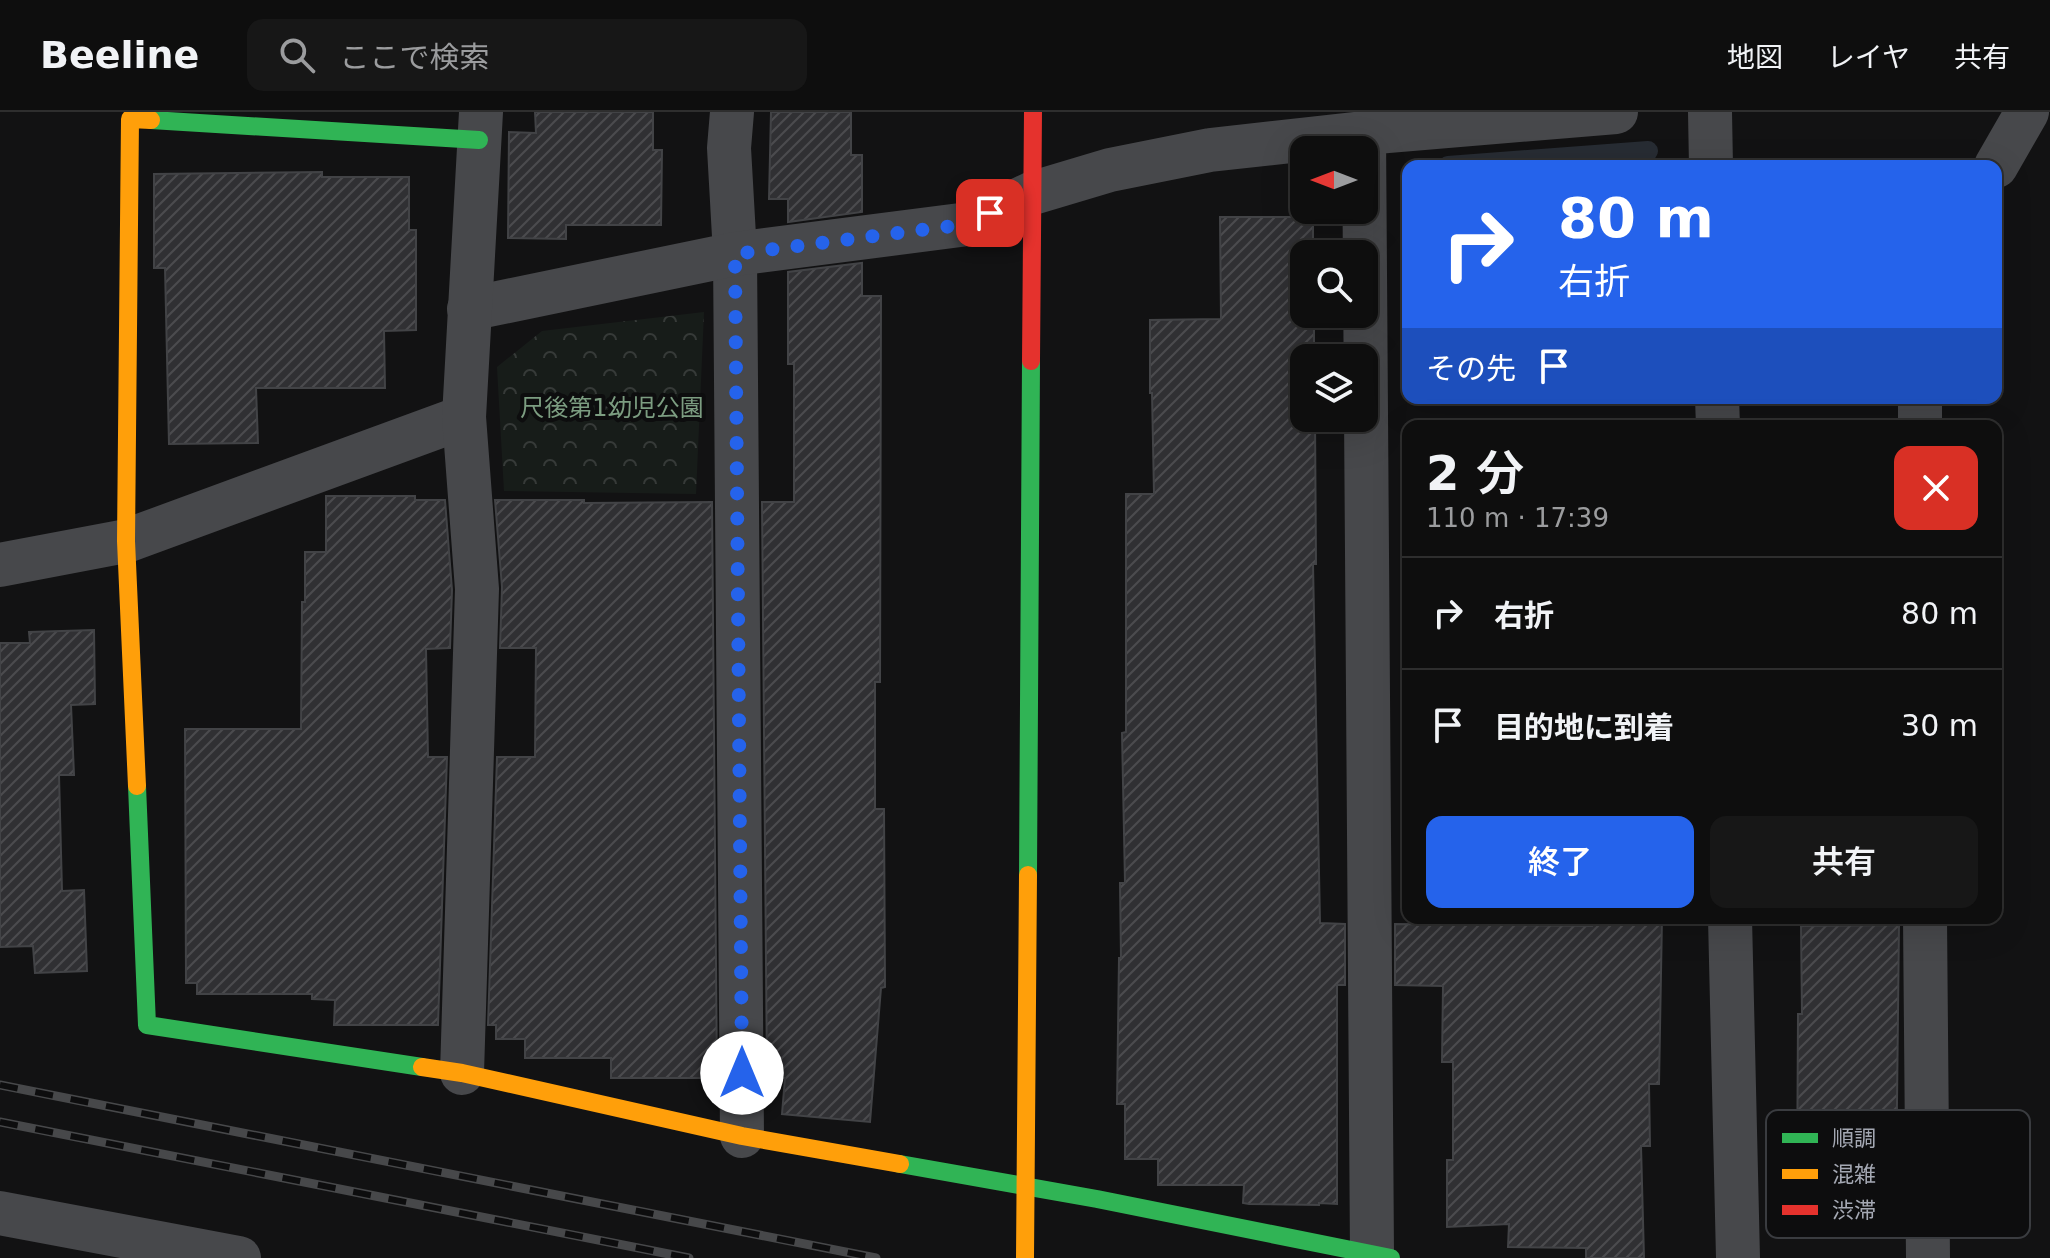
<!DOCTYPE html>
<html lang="ja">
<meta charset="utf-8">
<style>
body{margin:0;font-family:"DejaVu Sans","Noto Sans JP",sans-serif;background:#171717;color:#f1f3f6;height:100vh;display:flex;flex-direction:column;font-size:30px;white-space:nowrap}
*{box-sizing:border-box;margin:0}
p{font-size:26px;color:#9b9c9e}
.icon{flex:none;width:44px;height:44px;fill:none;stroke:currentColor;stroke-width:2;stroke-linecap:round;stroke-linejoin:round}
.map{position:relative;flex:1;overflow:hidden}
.side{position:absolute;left:1402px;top:308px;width:600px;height:504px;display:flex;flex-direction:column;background:#0e0e0e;border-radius:16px;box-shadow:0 8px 32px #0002,0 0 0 2px #2e2e2e}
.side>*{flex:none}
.top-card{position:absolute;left:1402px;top:48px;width:600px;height:244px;border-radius:16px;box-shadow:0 8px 32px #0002,0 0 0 2px #2e2e2e;background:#2563eb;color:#fff;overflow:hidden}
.needle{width:52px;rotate:270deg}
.buttons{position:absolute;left:1290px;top:24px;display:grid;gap:16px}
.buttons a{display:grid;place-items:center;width:88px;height:88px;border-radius:16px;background:#0e0e0e;box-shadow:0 8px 32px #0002,0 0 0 2px #2e2e2e;font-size:40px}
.pin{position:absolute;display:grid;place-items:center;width:68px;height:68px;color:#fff;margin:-34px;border-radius:16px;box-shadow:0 4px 12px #0006}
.me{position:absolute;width:88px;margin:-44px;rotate:0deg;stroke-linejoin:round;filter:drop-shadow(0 0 6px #0008)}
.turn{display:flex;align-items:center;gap:28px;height:168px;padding:0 24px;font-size:36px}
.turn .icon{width:104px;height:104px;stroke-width:2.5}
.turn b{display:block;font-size:56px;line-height:68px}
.then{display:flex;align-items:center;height:76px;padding:0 24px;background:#0003;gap:16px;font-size:30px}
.round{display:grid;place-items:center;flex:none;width:84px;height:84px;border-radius:16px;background:#171717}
.overview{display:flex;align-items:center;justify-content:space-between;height:136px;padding:0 24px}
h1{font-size:48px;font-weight:600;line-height:60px}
.action{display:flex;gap:16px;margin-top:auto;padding:16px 24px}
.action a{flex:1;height:92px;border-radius:16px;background:#2563eb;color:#fff;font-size:32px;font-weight:600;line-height:92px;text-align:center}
.action a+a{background:#171717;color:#f1f3f6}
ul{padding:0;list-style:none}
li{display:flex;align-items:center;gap:24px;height:112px;padding:0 24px;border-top:2px solid #2e2e2e}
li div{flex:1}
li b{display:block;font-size:30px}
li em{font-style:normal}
header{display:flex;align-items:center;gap:48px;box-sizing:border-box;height:112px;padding:0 40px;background:#0e0e0e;border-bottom:2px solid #2e2e2e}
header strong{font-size:38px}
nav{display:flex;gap:44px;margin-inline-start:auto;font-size:28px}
.search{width:560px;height:72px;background:#171717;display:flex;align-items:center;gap:20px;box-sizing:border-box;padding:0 28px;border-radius:16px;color:#9b9c9e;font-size:30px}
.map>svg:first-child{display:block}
.park{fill:url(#park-crowns)}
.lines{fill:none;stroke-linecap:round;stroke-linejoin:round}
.stream{stroke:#272c33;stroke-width:20}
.building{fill:url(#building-hatch);stroke:#424346;stroke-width:2}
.street{stroke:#47484b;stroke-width:44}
.fast{stroke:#30b455;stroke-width:18}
.slow{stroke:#ff9f0a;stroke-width:18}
.jam{stroke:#e5322d;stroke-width:18}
.rail-casing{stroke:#47484a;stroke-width:9}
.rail{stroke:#0d0d0e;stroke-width:6;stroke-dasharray:18;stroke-linecap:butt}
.route{stroke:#2563eb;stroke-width:14;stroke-dasharray:0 25.2}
.labels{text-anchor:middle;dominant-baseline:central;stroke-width:8;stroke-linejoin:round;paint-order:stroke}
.park-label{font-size:24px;fill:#7c9d81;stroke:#0d0d0e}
.key{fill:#0d0d0e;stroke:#3a3c40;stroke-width:2}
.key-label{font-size:22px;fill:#a4a8b3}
</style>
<header>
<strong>Beeline</strong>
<div class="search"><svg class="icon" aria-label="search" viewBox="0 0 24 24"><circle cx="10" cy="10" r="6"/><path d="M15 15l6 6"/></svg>ここで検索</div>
<nav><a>地図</a><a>レイヤ</a><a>共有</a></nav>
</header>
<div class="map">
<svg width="2050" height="1146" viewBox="0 0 2050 1146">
<defs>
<pattern id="park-crowns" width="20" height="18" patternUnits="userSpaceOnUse" patternTransform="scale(2)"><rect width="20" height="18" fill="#171c19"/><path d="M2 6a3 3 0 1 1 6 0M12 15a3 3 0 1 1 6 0" fill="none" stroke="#363a38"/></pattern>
<pattern id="building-hatch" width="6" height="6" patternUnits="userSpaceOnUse" patternTransform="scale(2)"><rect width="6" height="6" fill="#303033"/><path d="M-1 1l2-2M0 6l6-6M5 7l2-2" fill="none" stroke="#4b4b4e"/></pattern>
</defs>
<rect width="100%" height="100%" fill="#121213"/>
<!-- park -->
<path class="park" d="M704,200L696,382L504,379L497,255L542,219Z"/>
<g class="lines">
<!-- stream -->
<path class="stream" d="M1448,54L1648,39"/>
</g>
<!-- building -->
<g class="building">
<path d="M535,0H653V38H662L661,113H566V127L508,126L509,20L536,21Z"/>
<path d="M771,0H851V43H862V100L788,110V87H769Z"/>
<path d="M322,60V65H409V118H416V218L384,219L385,276H256L258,331L169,332L165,156H154V62Z"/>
<path d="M1220,105H1313V142H1304V202H1314V246H1304V306H1315L1316,452H1313L1320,811L1345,812V873H1337V1092L1319,1091V1093L1249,1092L1243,1091L1244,1073H1158V1047H1125V992H1117L1119,846H1121L1120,771H1125L1122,621L1126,620V382H1154L1152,281H1150V208L1221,207Z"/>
<path d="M862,151V184H881L880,570H875V697H884L885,875L881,876L870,1010L782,1002L785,966H767L762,390H794V252H788V160Z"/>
<path d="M326,384H415V388H445L452,478L450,536L426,537L428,645H447L438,913H334L335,888L312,887V882H197V871H186L185,617H301L302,490H305V440H326Z"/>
<path d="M495,388H584V391L712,390L717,966H611V946H525V927H496V913H488L497,645H535L536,536H500L502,475Z"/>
<path d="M94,518L95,592L71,593L74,663H59L62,779L84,778L87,859L35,861L33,834L0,835V531H30L29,520Z"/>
<path d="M1592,806H1662L1659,972H1649L1650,1034H1641L1644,1146H1586V1136L1508,1135L1509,1112L1447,1115V1048H1453V950H1442L1443,874L1395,873V812L1592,814Z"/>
<path d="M1899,813L1896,1079H1797L1798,902H1802L1801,814Z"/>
</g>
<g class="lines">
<!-- street -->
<g class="street">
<path d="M732,0L729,36L735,142L742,1024"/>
<path d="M1710,0L1711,54"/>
<path d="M1364,21L1372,1142"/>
<path d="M1996,54L2027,0"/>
<path d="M469,197L735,142L968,112L1033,81L1110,58L1210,38L1364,21L1616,0"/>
<path d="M1717,286L1718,314"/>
<path d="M1920,286V314"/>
<path d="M0,453L126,429L464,305"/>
<path d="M1730,806L1738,1146"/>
<path d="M1925,806L1928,1146"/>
<path d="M462,961L477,477L464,305L481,0"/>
<path d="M0,1101L239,1146"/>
</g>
<!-- fast -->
<g class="fast">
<path d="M151,8L479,28"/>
<path d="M137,674L147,913L422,955"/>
<path d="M1028,763L1031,249"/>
<path d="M900,1052L1097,1087L1391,1146"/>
</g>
<!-- slow -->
<g class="slow">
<path d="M137,674L126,429L130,7L151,8"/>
<path d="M422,955L462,961L742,1024L900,1052"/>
<path d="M1025,1146L1028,763"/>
</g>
<!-- jam -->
<path class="jam" d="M1031,249L1033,0"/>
<defs>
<g id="rail">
<path d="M0,973L876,1146"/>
<path d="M0,1010L689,1146"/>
</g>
</defs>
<!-- rail casing -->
<use href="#rail" class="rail-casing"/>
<!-- rail -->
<use href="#rail" class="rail"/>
</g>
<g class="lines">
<!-- route -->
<path class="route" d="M742,961L735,142L968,112L990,101"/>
</g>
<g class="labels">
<!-- park labels -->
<g class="park-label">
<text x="612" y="296">尺後第1幼児公園</text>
</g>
</g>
<!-- legend -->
<rect x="1766" y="998" width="264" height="128" rx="12" class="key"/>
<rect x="1782" y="1021" width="36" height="10" fill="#30b455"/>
<rect x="1782" y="1057" width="36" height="10" fill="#ff9f0a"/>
<rect x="1782" y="1093" width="36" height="10" fill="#e5322d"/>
<g class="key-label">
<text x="1832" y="1034">順調</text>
<text x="1832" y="1070">混雑</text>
<text x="1832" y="1106">渋滞</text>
</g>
</svg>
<div class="buttons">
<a><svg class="needle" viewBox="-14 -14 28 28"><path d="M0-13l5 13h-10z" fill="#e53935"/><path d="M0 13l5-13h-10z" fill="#9b9c9e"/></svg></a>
<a><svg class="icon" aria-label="search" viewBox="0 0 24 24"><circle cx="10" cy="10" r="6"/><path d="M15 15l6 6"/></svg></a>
<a><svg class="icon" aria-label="layers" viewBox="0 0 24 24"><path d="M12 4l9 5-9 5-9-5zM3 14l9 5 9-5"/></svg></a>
</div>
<div class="pin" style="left:990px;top:101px;background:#d93025"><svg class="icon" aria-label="arrive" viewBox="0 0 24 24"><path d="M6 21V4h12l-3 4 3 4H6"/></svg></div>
<svg class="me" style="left:742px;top:961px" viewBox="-20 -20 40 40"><circle r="19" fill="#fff"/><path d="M0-13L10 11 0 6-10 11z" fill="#2563eb"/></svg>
<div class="top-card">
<div class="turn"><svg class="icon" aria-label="right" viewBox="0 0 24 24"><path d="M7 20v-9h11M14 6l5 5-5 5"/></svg><div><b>80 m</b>右折</div></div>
<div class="then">その先<svg class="icon" aria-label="arrive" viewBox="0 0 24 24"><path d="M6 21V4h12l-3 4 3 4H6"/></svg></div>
</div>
<section class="side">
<div class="overview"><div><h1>2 分</h1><p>110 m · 17:39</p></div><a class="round" style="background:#d93025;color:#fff"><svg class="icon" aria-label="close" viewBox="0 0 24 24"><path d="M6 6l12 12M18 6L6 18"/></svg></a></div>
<ul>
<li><svg class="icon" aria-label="right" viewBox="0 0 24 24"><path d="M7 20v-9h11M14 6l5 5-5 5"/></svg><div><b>右折</b></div><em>80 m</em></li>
<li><svg class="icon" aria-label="arrive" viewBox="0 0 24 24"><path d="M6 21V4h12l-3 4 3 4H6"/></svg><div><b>目的地に到着</b></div><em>30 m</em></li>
</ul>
<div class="action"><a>終了</a><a>共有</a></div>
</section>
</div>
